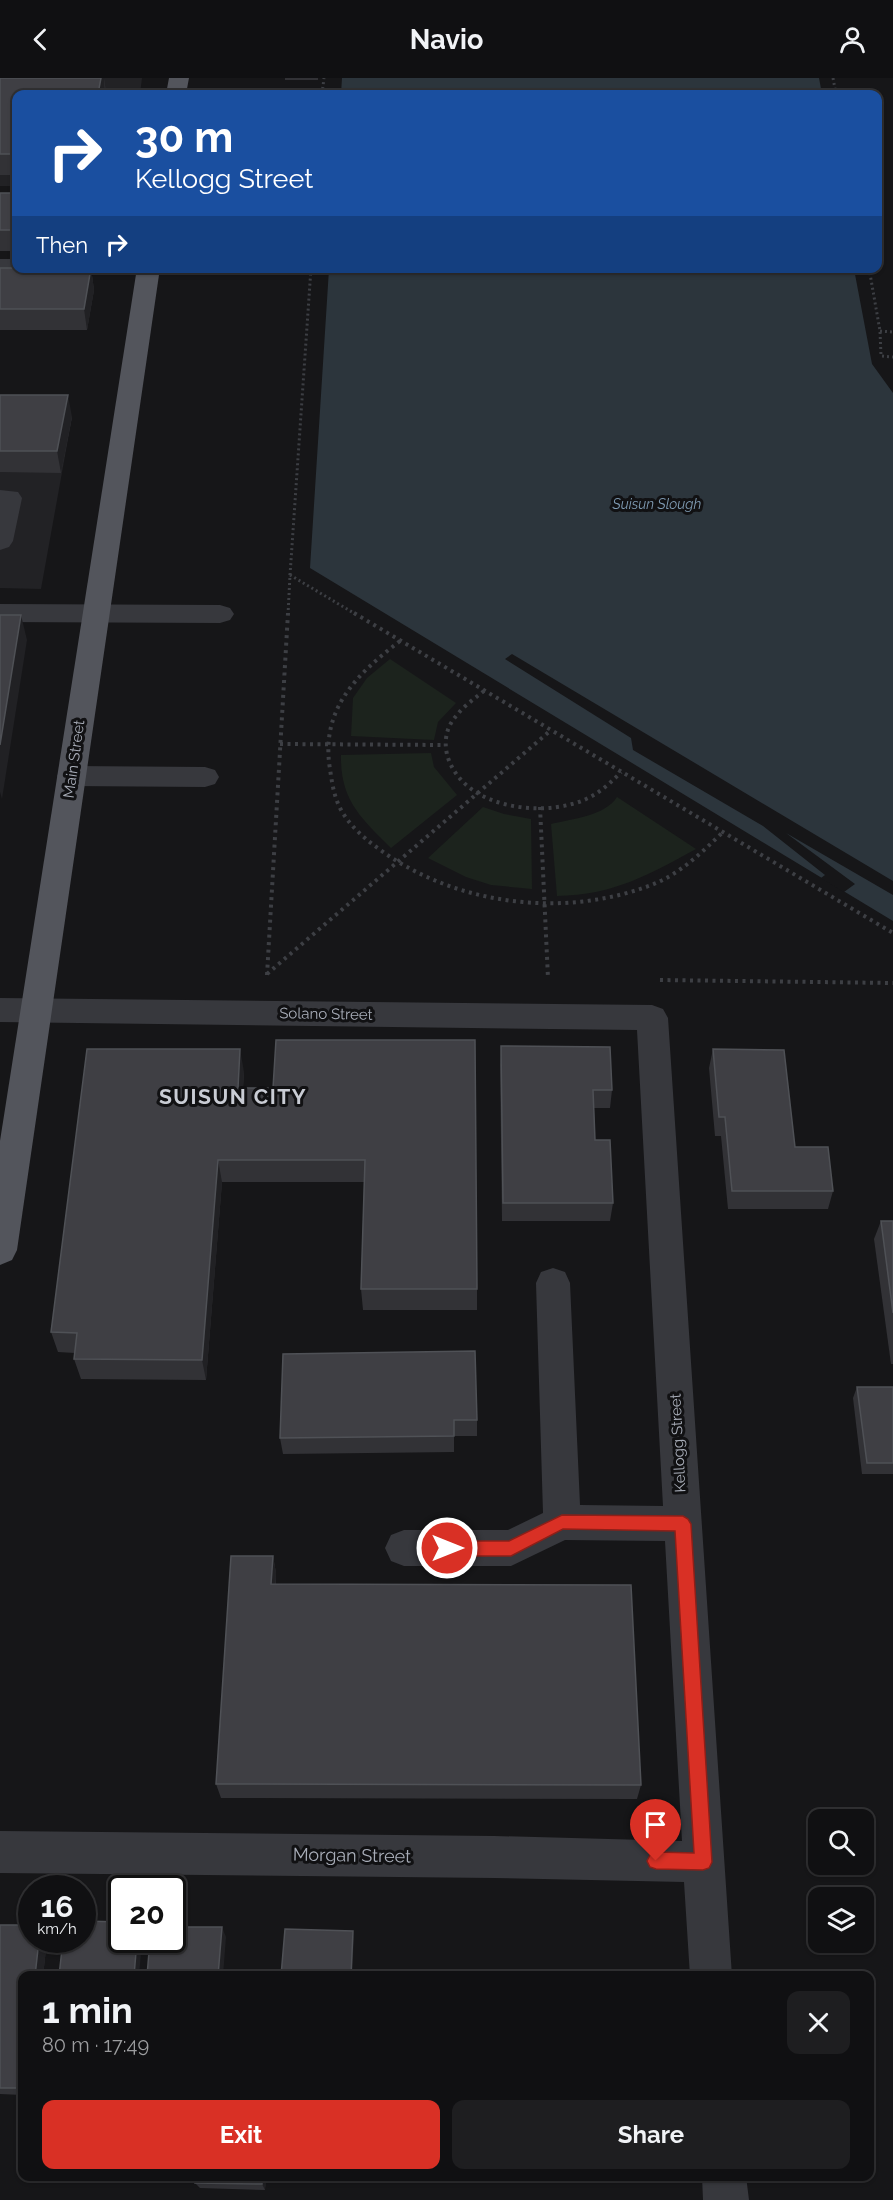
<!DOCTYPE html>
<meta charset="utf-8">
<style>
body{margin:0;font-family:Raleway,sans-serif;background:#1e1e20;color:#f1f3f6;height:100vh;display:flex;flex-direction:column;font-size:22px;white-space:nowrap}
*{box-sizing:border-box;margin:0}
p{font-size:20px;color:#9c9d9f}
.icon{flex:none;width:33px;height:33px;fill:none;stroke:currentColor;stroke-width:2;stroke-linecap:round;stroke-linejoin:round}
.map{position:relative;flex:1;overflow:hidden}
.drawer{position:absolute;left:18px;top:1893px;width:856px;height:210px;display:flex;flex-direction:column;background:#101012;border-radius:12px;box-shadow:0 2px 4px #0004,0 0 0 2px #303032}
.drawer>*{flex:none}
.top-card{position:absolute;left:12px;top:12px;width:870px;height:183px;border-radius:12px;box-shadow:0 2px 4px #0004,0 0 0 2px #303032;background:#1a4fa0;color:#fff;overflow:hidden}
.buttons{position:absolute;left:808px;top:1731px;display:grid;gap:12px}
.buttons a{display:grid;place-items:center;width:66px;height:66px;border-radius:12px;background:#101012;box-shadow:0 2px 4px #0004,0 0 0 2px #303032;font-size:30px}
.speed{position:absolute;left:18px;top:1797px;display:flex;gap:12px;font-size:30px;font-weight:700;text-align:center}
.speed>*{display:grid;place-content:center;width:78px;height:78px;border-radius:50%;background:#101012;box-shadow:0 2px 4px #0004,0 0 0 2px #303032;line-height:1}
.speed small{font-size:15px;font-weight:400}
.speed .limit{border:3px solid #111;border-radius:9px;background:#fff;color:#111}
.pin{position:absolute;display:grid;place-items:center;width:51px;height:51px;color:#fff;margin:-62px -26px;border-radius:50% 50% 50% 0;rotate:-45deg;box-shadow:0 0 6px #0007}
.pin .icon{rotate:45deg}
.me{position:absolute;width:66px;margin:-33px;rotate:90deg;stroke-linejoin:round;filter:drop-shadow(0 0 4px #0008)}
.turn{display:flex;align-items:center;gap:21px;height:126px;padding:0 24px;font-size:27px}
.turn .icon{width:78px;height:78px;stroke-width:2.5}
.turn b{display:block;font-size:42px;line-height:51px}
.then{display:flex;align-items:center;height:57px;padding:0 24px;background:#0003;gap:12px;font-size:22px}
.round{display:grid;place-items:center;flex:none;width:63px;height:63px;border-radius:12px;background:#1e1e20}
.overview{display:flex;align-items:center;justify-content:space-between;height:102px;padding:0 24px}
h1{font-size:36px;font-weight:700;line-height:45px}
.action{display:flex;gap:12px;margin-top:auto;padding:12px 24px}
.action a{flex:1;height:69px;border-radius:12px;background:#d93025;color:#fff;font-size:24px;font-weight:700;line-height:69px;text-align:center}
.action a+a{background:#1e1e20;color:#f1f3f6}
header{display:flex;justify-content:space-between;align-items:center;height:78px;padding:0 24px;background:#101012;font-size:27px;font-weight:700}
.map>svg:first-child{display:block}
.built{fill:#222225}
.green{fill:#1c231d}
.water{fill:#2c353c}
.pier{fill:#161618}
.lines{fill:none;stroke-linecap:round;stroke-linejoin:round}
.path-far1{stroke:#3d3f44;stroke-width:3;stroke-dasharray:2 3;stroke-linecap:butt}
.path{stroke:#3d3f44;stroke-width:4;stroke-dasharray:3 4.5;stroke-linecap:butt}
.minor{fill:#37383d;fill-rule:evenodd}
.major{fill:#53555c;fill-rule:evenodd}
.wall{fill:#323236}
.shaded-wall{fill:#212124}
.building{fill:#3f3f44;stroke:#4f5156;stroke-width:1.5}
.route{fill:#d93025;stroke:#8d1f18;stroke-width:1.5}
.labels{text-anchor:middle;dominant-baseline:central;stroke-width:6;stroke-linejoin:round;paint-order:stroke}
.far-water-label{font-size:14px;font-style:italic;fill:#7f9bb3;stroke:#111113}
.street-label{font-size:15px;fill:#a8adb8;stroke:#111113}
.near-street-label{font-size:18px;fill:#a8adb8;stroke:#111113}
.district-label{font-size:21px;font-weight:bold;letter-spacing:1.5px;fill:#c9ccd4;stroke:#111113}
</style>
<header><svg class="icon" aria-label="back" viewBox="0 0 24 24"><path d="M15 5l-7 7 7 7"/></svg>Navio<svg class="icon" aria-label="person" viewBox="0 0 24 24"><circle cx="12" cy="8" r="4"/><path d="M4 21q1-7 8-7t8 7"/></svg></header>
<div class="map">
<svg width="893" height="2122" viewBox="0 0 893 2122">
<rect width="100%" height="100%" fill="#161618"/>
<!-- built -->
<g class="built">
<path d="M0,0H142L140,16H16V108H0Z"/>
<path d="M0,338L72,339L41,511L0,510Z"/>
</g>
<!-- green -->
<g class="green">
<path d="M390,581L456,625L438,644L434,662L351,658L353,620L367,600Z"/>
<path d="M431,675L434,689L457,717L391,770C361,740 340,722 341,677Z"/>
<path d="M617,719L696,771C648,797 614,817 557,818L551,746C572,741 605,738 617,719Z"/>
<path d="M483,729L504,736L531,741L532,811L491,807L466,799L428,780Z"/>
</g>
<!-- water -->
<g class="water">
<path d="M342,0H819L822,16H341Z"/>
<path d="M329,191H854L872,286L893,315V843L310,490Z"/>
</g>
<!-- pier -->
<path class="pier" d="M512,576L893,803V817L786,755L855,806L844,814L821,800L825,797L763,748L633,672L631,660L505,581Z"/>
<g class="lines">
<!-- path-far1 -->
<g class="path-far1">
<path d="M833,0L836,16"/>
<path d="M322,16L324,0"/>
<path d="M869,190L880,253L881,278L893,279"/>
<path d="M880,253L893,254"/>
<path d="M290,497L311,190"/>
<path d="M288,537L290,497L357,537"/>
</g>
<!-- path -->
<g class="path">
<path d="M354,535L893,855"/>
<path d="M400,563C357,596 320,631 330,691C332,705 334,718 340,730C351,751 370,765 389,778C463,827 562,839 646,809C678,798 699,777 723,754"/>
<path d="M484,613C471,623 456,634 449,649C444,661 445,674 450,685C469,728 532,737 572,726C592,721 607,709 621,694"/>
<path d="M280,666L445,667"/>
<path d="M540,729L548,900"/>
<path d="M267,896L550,653"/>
<path d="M267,897L288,535"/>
<path d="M660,902L893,905"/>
</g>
<!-- minor -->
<g class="minor">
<path d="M0,181H16V190H26L16,195H0Z"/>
<path d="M0,412L18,414L22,420L13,463L9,469L0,472Z"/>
<path d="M0,526L220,527L230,530L234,536L230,542L220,545L0,544Z"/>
<path d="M71,688L205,689L215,692L219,699L215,706L205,709L71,708L61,705L57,698L61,691Z"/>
<path d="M0,920L652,927L663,931L668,940L732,1898H690L684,1804L494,1800L0,1795V1753L494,1758L682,1763L665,1463L565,1462L511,1488H404L391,1483L385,1470L391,1457L404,1452H508L543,1435L536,1205L541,1194L553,1190L565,1194L570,1205L580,1427L663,1428L637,952L0,944Z"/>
<path d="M702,2098H746L749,2122H703Z"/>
</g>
<!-- major -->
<g class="major">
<path d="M169,0H189L186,16H166Z"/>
<path d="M137,190H160L17,1172L12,1182L0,1187V1063Z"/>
</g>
</g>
<!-- wall -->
<g class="wall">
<path d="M0,0H104L106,14L16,16V97H0Z"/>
<rect x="285" y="0" width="33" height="2"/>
<rect x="0" y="115" width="16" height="58"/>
<path d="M0,190H91L94,212L87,252H0Z"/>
<path d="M0,317L72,339L61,395L0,394Z"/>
<path d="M276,962L477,1211V1232H363L361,1211L364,1104H222L206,1302L81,1301L74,1281L75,1275L58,1274L51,1254L244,994L243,1010H273Z"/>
<path d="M501,968L612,1012L610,1030H594L595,1062L613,1125L610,1143H502L500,987Z"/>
<path d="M713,971L833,1113L828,1131H728L721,1058H715L709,990Z"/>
<path d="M881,1143H893V1286H891L874,1161Z"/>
<path d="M283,1276L477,1342V1358H454V1374L283,1376L280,1360Z"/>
<path d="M857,1309H893V1396H862L853,1320Z"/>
<path d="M273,1478L276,1495V1506L641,1707L637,1721L221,1720L216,1706Z"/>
<path d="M0,1847L32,1862H47L43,1898H22V2017L0,2016Z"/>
<path d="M266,2098L265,2112L200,2110L195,2105Z"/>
</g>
<!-- shaded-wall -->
<g class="shaded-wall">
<path d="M101,0H104L105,16H98Z"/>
<path d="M91,190L94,212L87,252L84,231Z"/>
<path d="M68,317L72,339L61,395L57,373Z"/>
<path d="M21,537L27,562L2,721L0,714V667Z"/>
<path d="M240,971L244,994L241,1033L238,1010Z"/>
<path d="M218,1082L222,1104L206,1302L202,1282Z"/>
<path d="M273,1478L276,1495L275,1523L271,1506Z"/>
<path d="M222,1849L226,1859L223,1898H218Z"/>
<path d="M353,1853L354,1860L352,1898H351Z"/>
<path d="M39,1862H47L43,1898H35Z"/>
<path d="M137,1862H142L139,1898H134Z"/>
<path d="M262,2098H266L265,2112L262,2106Z"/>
</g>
<!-- building -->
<g class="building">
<path d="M0,0H101L98,16H16V76H0Z"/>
<rect x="0" y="115" width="16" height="37"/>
<path d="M0,190H91L84,231H0Z"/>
<path d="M0,317H68L57,373H0Z"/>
<path d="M0,537H21L0,667Z"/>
<path d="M276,962H475L477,1211H361L365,1082H218L202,1282L74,1281L77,1255L51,1254L87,971H240L238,1010H273Z"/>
<path d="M501,968L610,969L612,1012H593L595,1062H610L613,1125H503Z"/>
<path d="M713,971L784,972L795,1069H828L833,1113H732L725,1039H719Z"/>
<path d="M881,1143H893V1235Z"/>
<path d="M475,1273L477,1342H454V1358L280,1360L283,1276Z"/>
<path d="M857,1309H893V1385H867Z"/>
<path d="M231,1478H273L271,1506L631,1507L641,1707L216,1706Z"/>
<path d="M82,1843L122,1844V1862H137L134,1898H59L63,1862H82Z"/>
<path d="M0,1847H32V1862H39L35,1898H22V2010H0Z"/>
<path d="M172,1849H222L218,1898H147L150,1862H172Z"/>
<path d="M285,1851L353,1853L351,1898H281Z"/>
<path d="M196,2098H262V2106L195,2105Z"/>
</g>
<!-- route -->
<path class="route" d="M562,1437L683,1438L688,1441L691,1446L712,1784L709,1790L703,1792L656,1791L650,1789L647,1783L650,1777L656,1774L694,1775L675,1453L563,1451L511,1478H447L441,1475L439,1470L441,1465L447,1463H509Z"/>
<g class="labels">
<!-- far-water labels -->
<g class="far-water-label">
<text x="657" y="426">Suisun Slough</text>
</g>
<!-- street labels -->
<g class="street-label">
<text transform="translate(74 681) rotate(-82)">Main Street</text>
<text transform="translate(326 936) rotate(1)">Solano Street</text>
<text transform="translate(678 1365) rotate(-93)">Kellogg Street</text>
</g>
<!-- near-street labels -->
<g class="near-street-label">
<text transform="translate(352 1777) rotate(1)">Morgan Street</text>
</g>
<!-- district labels -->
<g class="district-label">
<text x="233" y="1018">SUISUN CITY</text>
</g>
</g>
</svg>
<div class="buttons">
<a><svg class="icon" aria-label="search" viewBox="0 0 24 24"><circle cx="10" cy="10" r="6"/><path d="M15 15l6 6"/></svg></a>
<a><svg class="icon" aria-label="layers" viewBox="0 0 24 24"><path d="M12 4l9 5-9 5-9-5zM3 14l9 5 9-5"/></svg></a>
</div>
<div class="speed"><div>16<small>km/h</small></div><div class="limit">20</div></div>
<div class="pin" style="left:656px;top:1783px;background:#d93025"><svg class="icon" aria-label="arrive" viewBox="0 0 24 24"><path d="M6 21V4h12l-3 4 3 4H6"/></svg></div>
<svg class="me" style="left:447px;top:1470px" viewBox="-20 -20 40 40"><circle r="17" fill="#d93025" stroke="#fff" stroke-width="3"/><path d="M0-11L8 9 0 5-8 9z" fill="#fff"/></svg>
<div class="top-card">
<div class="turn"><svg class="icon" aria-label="right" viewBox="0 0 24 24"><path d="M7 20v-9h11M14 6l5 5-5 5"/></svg><div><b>30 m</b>Kellogg Street</div></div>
<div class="then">Then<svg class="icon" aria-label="right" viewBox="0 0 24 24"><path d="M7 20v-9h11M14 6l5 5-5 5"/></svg></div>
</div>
<section class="drawer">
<div class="overview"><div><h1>1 min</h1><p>80 m · 17:49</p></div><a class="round"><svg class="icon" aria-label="close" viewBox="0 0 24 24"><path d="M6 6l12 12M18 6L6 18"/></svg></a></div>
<div class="action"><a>Exit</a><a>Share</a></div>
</section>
</div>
